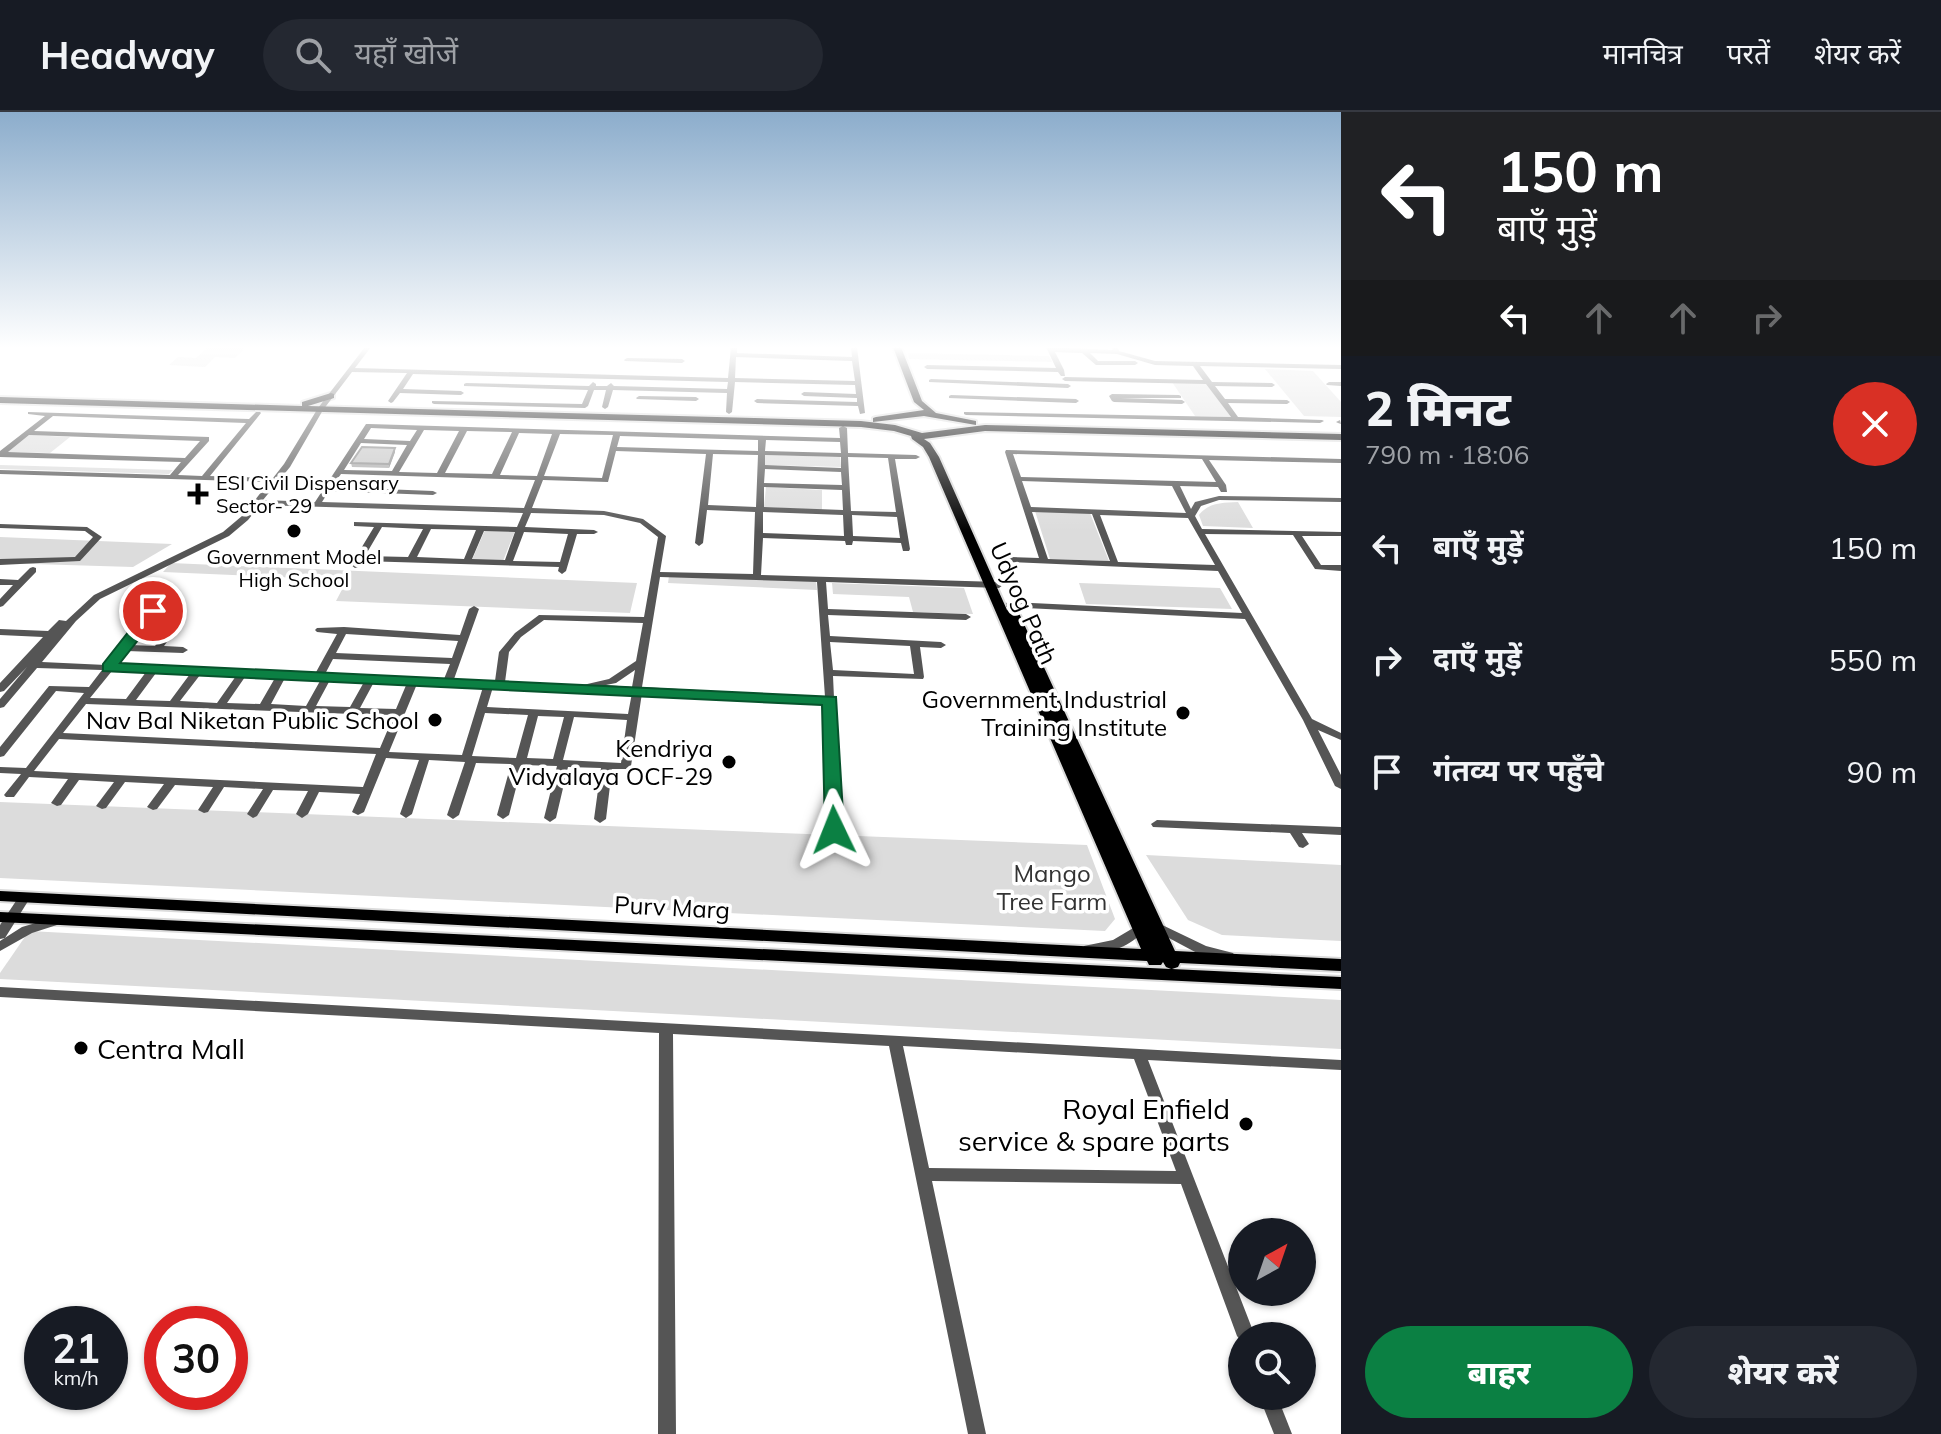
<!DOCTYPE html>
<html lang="hi">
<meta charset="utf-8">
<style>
body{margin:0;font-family:Mulish,"Noto Sans Devanagari",sans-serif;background:#242831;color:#f1f3f6;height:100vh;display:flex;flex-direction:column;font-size:30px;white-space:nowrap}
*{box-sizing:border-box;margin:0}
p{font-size:26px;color:#9ea1a6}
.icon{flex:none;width:44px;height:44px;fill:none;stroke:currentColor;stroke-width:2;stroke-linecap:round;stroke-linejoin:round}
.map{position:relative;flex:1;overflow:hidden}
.sheet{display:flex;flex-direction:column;background:#171b24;width:600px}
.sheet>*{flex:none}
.guide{background:#202124;color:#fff;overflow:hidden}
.needle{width:52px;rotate:40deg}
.controls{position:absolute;left:1228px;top:1106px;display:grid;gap:16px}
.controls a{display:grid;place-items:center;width:88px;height:88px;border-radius:50%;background:#171b24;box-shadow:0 2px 6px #0004;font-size:40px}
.speed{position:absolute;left:24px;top:1194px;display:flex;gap:16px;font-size:40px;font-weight:700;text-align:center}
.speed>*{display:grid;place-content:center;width:104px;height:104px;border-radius:50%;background:#171b24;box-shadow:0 2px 6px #0004;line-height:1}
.speed small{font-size:20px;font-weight:400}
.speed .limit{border:12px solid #d22;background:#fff;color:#111}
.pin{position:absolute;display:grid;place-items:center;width:68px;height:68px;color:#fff;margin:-34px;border:4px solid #fff;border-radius:50%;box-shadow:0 2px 8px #0007}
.me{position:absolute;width:88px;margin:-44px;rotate:358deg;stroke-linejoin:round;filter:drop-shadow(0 0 6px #0008)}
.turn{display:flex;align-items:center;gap:28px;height:168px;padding:0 24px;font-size:36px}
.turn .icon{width:104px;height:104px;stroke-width:2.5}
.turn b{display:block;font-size:56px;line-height:68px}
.lanes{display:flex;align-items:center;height:76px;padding:0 24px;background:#0003;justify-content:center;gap:40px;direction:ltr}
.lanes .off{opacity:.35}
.round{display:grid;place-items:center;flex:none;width:84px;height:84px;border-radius:42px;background:#242831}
.overview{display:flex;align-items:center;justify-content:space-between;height:136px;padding:0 24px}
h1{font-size:48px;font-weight:800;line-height:60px}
.button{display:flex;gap:16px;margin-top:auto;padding:16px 24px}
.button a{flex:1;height:92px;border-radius:48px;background:#0b8043;color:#fff;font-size:32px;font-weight:800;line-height:92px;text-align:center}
.button a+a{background:#242831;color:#f1f3f6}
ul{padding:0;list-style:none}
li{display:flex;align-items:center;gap:24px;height:112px;padding:0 24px}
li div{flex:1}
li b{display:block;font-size:30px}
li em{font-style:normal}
header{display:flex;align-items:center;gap:48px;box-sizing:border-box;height:112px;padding:0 40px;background:#171b24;border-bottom:2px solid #363941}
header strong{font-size:38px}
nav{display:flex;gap:44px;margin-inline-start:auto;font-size:28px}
.search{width:560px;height:72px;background:#242831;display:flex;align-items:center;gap:20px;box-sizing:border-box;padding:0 28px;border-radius:44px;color:#9ea1a6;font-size:30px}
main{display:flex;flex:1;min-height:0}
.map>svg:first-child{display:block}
.green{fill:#dcdcdc}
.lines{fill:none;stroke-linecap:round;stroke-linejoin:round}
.major-casing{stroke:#dbdbdb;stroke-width:4}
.minor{fill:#555;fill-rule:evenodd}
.major{fill:#000;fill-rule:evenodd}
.wall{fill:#a9a9a9}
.shaded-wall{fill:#898989}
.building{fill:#c4c4c4;stroke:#898989;stroke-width:2}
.route{fill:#0b8043;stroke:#07532c;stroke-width:2}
.poi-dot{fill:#000;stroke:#fff;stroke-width:3}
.labels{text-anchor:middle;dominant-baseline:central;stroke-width:7;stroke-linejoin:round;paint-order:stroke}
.far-poi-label{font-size:20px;fill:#000;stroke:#fff;text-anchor:start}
.street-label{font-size:24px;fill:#000;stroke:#fff}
.poi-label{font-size:24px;fill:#000;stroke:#fff;text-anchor:end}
.park-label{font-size:24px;fill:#333;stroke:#fff}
.near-poi-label{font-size:28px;fill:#000;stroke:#fff;text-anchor:start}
</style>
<header>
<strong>Headway</strong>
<div class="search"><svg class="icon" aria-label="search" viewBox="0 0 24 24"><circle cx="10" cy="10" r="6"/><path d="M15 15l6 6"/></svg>यहाँ खोजें</div>
<nav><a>मानचित्र</a><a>परतें</a><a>शेयर करें</a></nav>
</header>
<main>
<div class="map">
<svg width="1341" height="1322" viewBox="0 0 1341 1322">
<rect width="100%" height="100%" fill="#fff"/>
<!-- green -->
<g class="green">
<path d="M208,235L245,236L235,246L215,245L205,255L169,253L178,245L196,246Z"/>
<path d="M908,241L1049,244L1052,250L909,247Z"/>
<path d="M1265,257L1313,259L1341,290V305L1304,304Z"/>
<path d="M1172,270L1206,271L1231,305L1195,304Z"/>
<path d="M29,323L70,325L50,341L8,340Z"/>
<path d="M765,343L840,345L841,355L765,353Z"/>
<path d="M0,353L173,358L169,362L0,357Z"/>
<path d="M766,375L822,378V398L764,395Z"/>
<path d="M1238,390L1253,416L1203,414L1199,403C1209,390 1223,391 1238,390Z"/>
<path d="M1035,399L1090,401L1109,449L1050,447Z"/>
<path d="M485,418L515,419L503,449L472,448Z"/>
<path d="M0,425L172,432L133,455L0,451Z"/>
<path d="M171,451L637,471L630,501L336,489L347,468L163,460Z"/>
<path d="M669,464L816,469L817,478L668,471Z"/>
<path d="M832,471L964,476L973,502L913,500L909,485L833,482Z"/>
<path d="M1079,471L1220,476L1232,497L1086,492Z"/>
<path d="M0,690L1087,733L1115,807L1105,819L0,766Z"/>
<path d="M1146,743L1341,753V829L1222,823L1188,808Z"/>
<path d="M29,819L1341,888V937L0,867V861Z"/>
</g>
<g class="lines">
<defs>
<g id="major">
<path d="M893,235H901L922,289L936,301L976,309V313L924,304L873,310V306L876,305L924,298L914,290Z"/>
<path d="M331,281L334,282V286L308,294L861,309L895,313L922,321L985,313L1341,322V328L985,319L924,327L930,331L939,345L1007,498L1012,495L1018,499L1175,839L1341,847V859L1180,851L1178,855L1172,857L1341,865V877L0,810V800L1171,857L1166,855L1163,850L1161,853H1149L1147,849L0,789V779L1141,837L929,345L923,335L912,327L911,324L894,319L861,315L0,291V285L302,294V290Z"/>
</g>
</defs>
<!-- major casing -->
<use href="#major" class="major-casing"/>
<!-- minor -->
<g class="minor">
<path d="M365,235H371L355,256L728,266L731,235H737V241L852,245L851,235H857L865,301L860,302L858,294L757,291L754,289L757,287L857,290V286L804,284L801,282L804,280L856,282L855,273L735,270L732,300L729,302L726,300L727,281L613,278L608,295L605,297L602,295L606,278H594L588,294L585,296L434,292L432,291V289L582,292L588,278L464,274V272L466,271L589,274L593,270L596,272V274H607L611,271L614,274L727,277L728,270L413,262L403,277L461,279L464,281L461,283L400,281L393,290L391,291L388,289L407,261L352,260L323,298L290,355L263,388L315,390L366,312H369L840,326L839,316L843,314L847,316L848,341L916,343L920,345L916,347H895L910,437L909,439H903L901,431L853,429L852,433H846L845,429L763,426L761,463L999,470L1003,473L999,476L826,470L828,497L966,502L971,505L966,508L828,503L830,524L941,530L946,533L941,536L920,535L924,565L923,567L833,564L840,718L834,722L828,718L825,591L642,581L631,654L626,657H612L606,707L600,711L594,707L601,656L568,655L556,706L550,710L544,706L557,654L522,653L509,703L503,707L497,703L511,652L476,651L459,703L453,707L447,703L465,650L429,648L412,702L406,706L400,702L419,648L386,646L364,700L358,703L352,700L360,682L319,680L308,702L302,706L296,702L308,679L273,678L257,704L253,706L247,702L263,677L224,675L208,700L204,701L198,698L213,675L175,673L157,697L153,698L147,695L164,672L125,670L106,696L102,697L96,694L114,670L79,668L61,693L57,694L51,691L68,667L29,665L14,685H6L4,683L21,662L0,661V655L26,656L84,581L56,579L4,644L0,645V635L49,574L89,575L102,558L37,556L4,595L0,596V587L27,555L4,579L0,580V571L43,525L0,523V517L48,519L59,508L66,509L94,483L223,420L242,404L252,392H246V388H255L269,370L0,362V358L170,363L181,350L0,345V339L45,304L28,302V300L249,307L256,300H260L261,301L210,364L273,366L284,352L318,296ZM736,245L852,249L855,269L735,266ZM53,304L246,311L202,364L178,363L209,329V325L34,319ZM371,316L417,318L410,329L364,327ZM424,318L459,319L437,361L399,360ZM467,319L512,320L492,362L445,361ZM519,321L552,322L537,364L500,363ZM560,322L613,323L602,366L544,364ZM29,323L200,329L185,346L8,340ZM620,324L758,328V339L617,335ZM766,328L840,330L841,341L765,339ZM361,331L407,333L392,359L344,358ZM616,339L706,342L695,431L699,434L703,431L707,398L755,400L753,462L660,460L666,424L643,407L604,399L532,396L543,368L608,370ZM713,342L758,343L756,395L708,393ZM765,343L841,345V356L765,353ZM848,345L888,346L896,400L851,399ZM765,357L841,360L842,373L764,371ZM341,362L535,368L524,396L322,390L329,379L433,383L437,381L433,379L332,375ZM764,375L842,378L843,398L764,395ZM260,393L523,401L517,415L354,410V414L374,415L351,453L355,456L358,455L362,449L559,455L558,459L562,462L566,459L577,422H594L598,420L594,418L525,415L531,401L604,403L640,411L658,425L644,505L539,503L515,521L499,540L495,569L454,567L479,497L474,494L469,497L460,523L344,515L317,516L315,518L317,520L337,522L315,562L116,553L127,539L183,541L188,538L183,535L164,534L180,512L175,509L151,508L158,499L153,496L150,497L106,553L42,550L76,509L100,487L229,424L248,408ZM763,400L843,403L844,424L763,421ZM852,403L897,405L900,426L853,424ZM382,415L423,417L408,445L365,444ZM431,417L476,418L464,447L417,445ZM484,419L515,420L505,448L472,447ZM524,420L568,422L560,450L513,449ZM660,465L817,470L825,585L642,575ZM544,508L643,511L636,549L609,567L583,573L505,570L509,540L521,525ZM146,514L169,515L155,534L131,533ZM346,522L458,529L452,546L336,541ZM830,530L910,534L914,562L833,558ZM333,547L450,552L444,567L325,562ZM635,558L632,575L606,573L616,571ZM112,559L146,560L126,587L90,586ZM156,561L190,562L170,589L136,588ZM200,563L236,564L217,591L180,589ZM245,565L275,566L260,592L227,591ZM285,566L320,569L306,594L271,592ZM330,568L364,570L350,595L316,594ZM374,570L407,571L396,597L360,596ZM417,572L483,575L462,643L389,640ZM493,575L583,579L594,576L599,579L632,581L628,602L487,595ZM86,592L353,602L394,603L380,636L63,621ZM485,601L528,603L516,646L472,644ZM538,604L564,605L553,647L527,646ZM574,605L627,608L621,651L563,648ZM59,627L376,642L363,675L34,659Z"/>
<path d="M1046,235L1113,238L1111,235H1117L1119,239L1155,249L1341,253V257L1200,254L1212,270L1272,271L1275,273L1272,275L1215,274L1225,287L1287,288L1290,290L1287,292L1228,291L1238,305L1322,308L1324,309L1320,311L966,303L964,302V300L1231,305L1206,272L1065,269L1062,267L1065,265L1203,268L1193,254L1155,253L1117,242L1090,241L1098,249H1135L1138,251L1135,253H1096L1082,241L1055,240L1064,258L1065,264H1061L1058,260L927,257L924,255L927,253L1056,256Z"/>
<path d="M627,246L682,247L685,249L682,251L625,249L624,248Z"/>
<path d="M931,267L1068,272L1071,274L1068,276L929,270V268Z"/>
<path d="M1329,270H1341V274L1327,273L1326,272Z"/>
<path d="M1112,282L1179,283L1181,284V286H1121L1182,288L1185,290L1182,292L1114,290L1112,289L1109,284Z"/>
<path d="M951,283L1076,287L1079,289L1076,291L949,286V284Z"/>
<path d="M639,284L696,285L699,287L696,289L637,287L636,286Z"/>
<path d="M1340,308L1341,312L1338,311L1336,310Z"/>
<path d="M1006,338L1341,347V351L1209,348L1226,373L1227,380H1221L1218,375L1180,374L1191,397L1195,390L1219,384L1341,386V390L1219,388L1201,394L1195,404L1202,417L1341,420V424H1302L1321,453H1341V459L1315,457L1293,423L1205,422L1312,607L1341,621V628L1318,618L1341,663V677L1335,674L1303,608L1245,507L1006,495V491L1009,490L1242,501L1218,459L1008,450V446L1011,445L1039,446L1005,340ZM1013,342L1202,347L1216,370L1021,365ZM1022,369L1172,374L1186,401L1031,395ZM1032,400L1092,402L1110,449L1048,447ZM1100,403L1188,406L1215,453L1118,450Z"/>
<path d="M0,412L87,415L102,425L80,449L0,453V447L75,445L93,425L85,419L0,416Z"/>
<path d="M33,455L36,456V460L3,494L0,495V487L13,473H0V467L18,468L30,456Z"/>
<path d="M1157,708L1341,715V723L1302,721L1309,732L1303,736L1299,735L1290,721L1153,715L1151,712Z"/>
<path d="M24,782L28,783L30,786L5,826L0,827V813L20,783Z"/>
<path d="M56,805L60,806L62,809L60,812L32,821L0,839V829L22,815Z"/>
<path d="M1156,810L1206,834L1233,841L1235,844L1233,847L1228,849L1197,841L1152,817L1150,814L1152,811Z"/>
<path d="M1140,812L1145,813L1146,816C1133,834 1107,844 1084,840L1083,837L1084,834L1113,828Z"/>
<path d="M0,875L1341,948V958L1148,948L1255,1224H1242V1230L1237,1224L1181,1072L932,1069L986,1322H968L889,934L673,922L676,1322H658L659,921L0,885ZM903,934L1134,947L1176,1059L929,1056Z"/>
<path d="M1259,1284H1277L1292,1322H1274Z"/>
</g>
<!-- major -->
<use href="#major" class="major"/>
</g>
<!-- wall -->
<path class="wall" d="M395,336V340L389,356L352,355L351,351Z"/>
<!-- shaded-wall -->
<path class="shaded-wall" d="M395,336V340L389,356V352Z"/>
<!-- building -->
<path class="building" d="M362,335L395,336L389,352L351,351Z"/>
<!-- sky -->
<linearGradient id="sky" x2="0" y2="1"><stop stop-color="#8cadcc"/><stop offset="0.56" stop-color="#fff"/><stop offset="1" stop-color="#fff" stop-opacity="0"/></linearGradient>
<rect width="1341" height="420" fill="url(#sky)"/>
<!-- route -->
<path class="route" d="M153,494L161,499L120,551L836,585L844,718L834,724L825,718L822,593L103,559V552L148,495Z"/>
<!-- markers -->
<g class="poi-dot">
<path d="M194 370h8v8h8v8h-8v8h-8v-8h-8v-8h8z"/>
<circle cx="294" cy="419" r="8"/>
<circle cx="1183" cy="601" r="8"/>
<circle cx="435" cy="608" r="8"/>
<circle cx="729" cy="650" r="8"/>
<circle cx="81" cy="936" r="8"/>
<circle cx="1246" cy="1012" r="8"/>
</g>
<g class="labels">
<!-- far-poi labels -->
<g class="far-poi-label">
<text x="216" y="370">ESI Civil Dispensary<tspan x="216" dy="23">Sector- 29</tspan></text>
<text x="294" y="444" text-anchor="middle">Government Model<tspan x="294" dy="23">High School</tspan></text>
</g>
<!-- street labels -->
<g class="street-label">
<text transform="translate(1024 491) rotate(66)">Udyog Path</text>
<text transform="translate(672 795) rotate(3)">Purv Marg</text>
</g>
<!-- poi labels -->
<g class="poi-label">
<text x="1167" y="587">Government Industrial<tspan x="1167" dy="28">Training Institute</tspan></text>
<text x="419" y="608">Nav Bal Niketan Public School</text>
<text x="713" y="636">Kendriya<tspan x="713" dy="28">Vidyalaya OCF-29</tspan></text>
</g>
<!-- park labels -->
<g class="park-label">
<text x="1052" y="761">Mango<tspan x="1052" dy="28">Tree Farm</tspan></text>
</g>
<!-- near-poi labels -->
<g class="near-poi-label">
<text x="97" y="936">Centra Mall</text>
<text x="1230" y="996" text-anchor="end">Royal Enfield<tspan x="1230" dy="32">service &amp; spare parts</tspan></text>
</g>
</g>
</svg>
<div class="controls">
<a><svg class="needle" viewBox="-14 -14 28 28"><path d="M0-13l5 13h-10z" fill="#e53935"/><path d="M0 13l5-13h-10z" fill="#9ea1a6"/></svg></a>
<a><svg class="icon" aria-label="search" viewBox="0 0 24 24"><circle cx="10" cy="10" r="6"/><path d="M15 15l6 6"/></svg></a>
</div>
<div class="speed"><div>21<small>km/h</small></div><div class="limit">30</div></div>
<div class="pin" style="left:153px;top:499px;background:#d93025"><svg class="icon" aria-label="arrive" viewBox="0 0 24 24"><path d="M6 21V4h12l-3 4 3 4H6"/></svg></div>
<svg class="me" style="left:834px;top:718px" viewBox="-20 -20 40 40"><path d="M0-17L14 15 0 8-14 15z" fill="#0b8043" stroke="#fff" stroke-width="4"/></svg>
</div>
<section class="sheet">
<div class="guide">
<div class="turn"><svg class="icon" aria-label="left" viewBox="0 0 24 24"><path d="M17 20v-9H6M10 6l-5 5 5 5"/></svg><div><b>150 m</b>बाएँ मुड़ें</div></div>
<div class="lanes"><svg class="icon" aria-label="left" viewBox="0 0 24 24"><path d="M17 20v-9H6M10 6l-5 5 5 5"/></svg><svg class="icon off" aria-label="ahead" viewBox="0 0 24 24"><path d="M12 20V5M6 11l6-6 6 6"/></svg><svg class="icon off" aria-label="ahead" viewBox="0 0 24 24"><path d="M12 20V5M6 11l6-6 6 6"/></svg><svg class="icon off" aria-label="right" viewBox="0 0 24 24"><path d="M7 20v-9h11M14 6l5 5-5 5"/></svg></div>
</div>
<div class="overview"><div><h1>2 मिनट</h1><p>790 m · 18:06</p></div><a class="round" style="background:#d93025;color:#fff"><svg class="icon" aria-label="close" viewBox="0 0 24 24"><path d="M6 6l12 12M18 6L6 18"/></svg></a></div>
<ul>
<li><svg class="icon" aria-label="left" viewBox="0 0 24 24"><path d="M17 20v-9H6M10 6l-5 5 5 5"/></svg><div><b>बाएँ मुड़ें</b></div><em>150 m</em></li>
<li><svg class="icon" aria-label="right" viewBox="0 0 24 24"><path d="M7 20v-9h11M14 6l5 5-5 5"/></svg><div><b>दाएँ मुड़ें</b></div><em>550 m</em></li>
<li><svg class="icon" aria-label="arrive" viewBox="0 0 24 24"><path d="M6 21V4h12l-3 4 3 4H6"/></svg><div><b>गंतव्य पर पहुँचे</b></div><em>90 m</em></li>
</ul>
<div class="button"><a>बाहर</a><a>शेयर करें</a></div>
</section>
</main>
